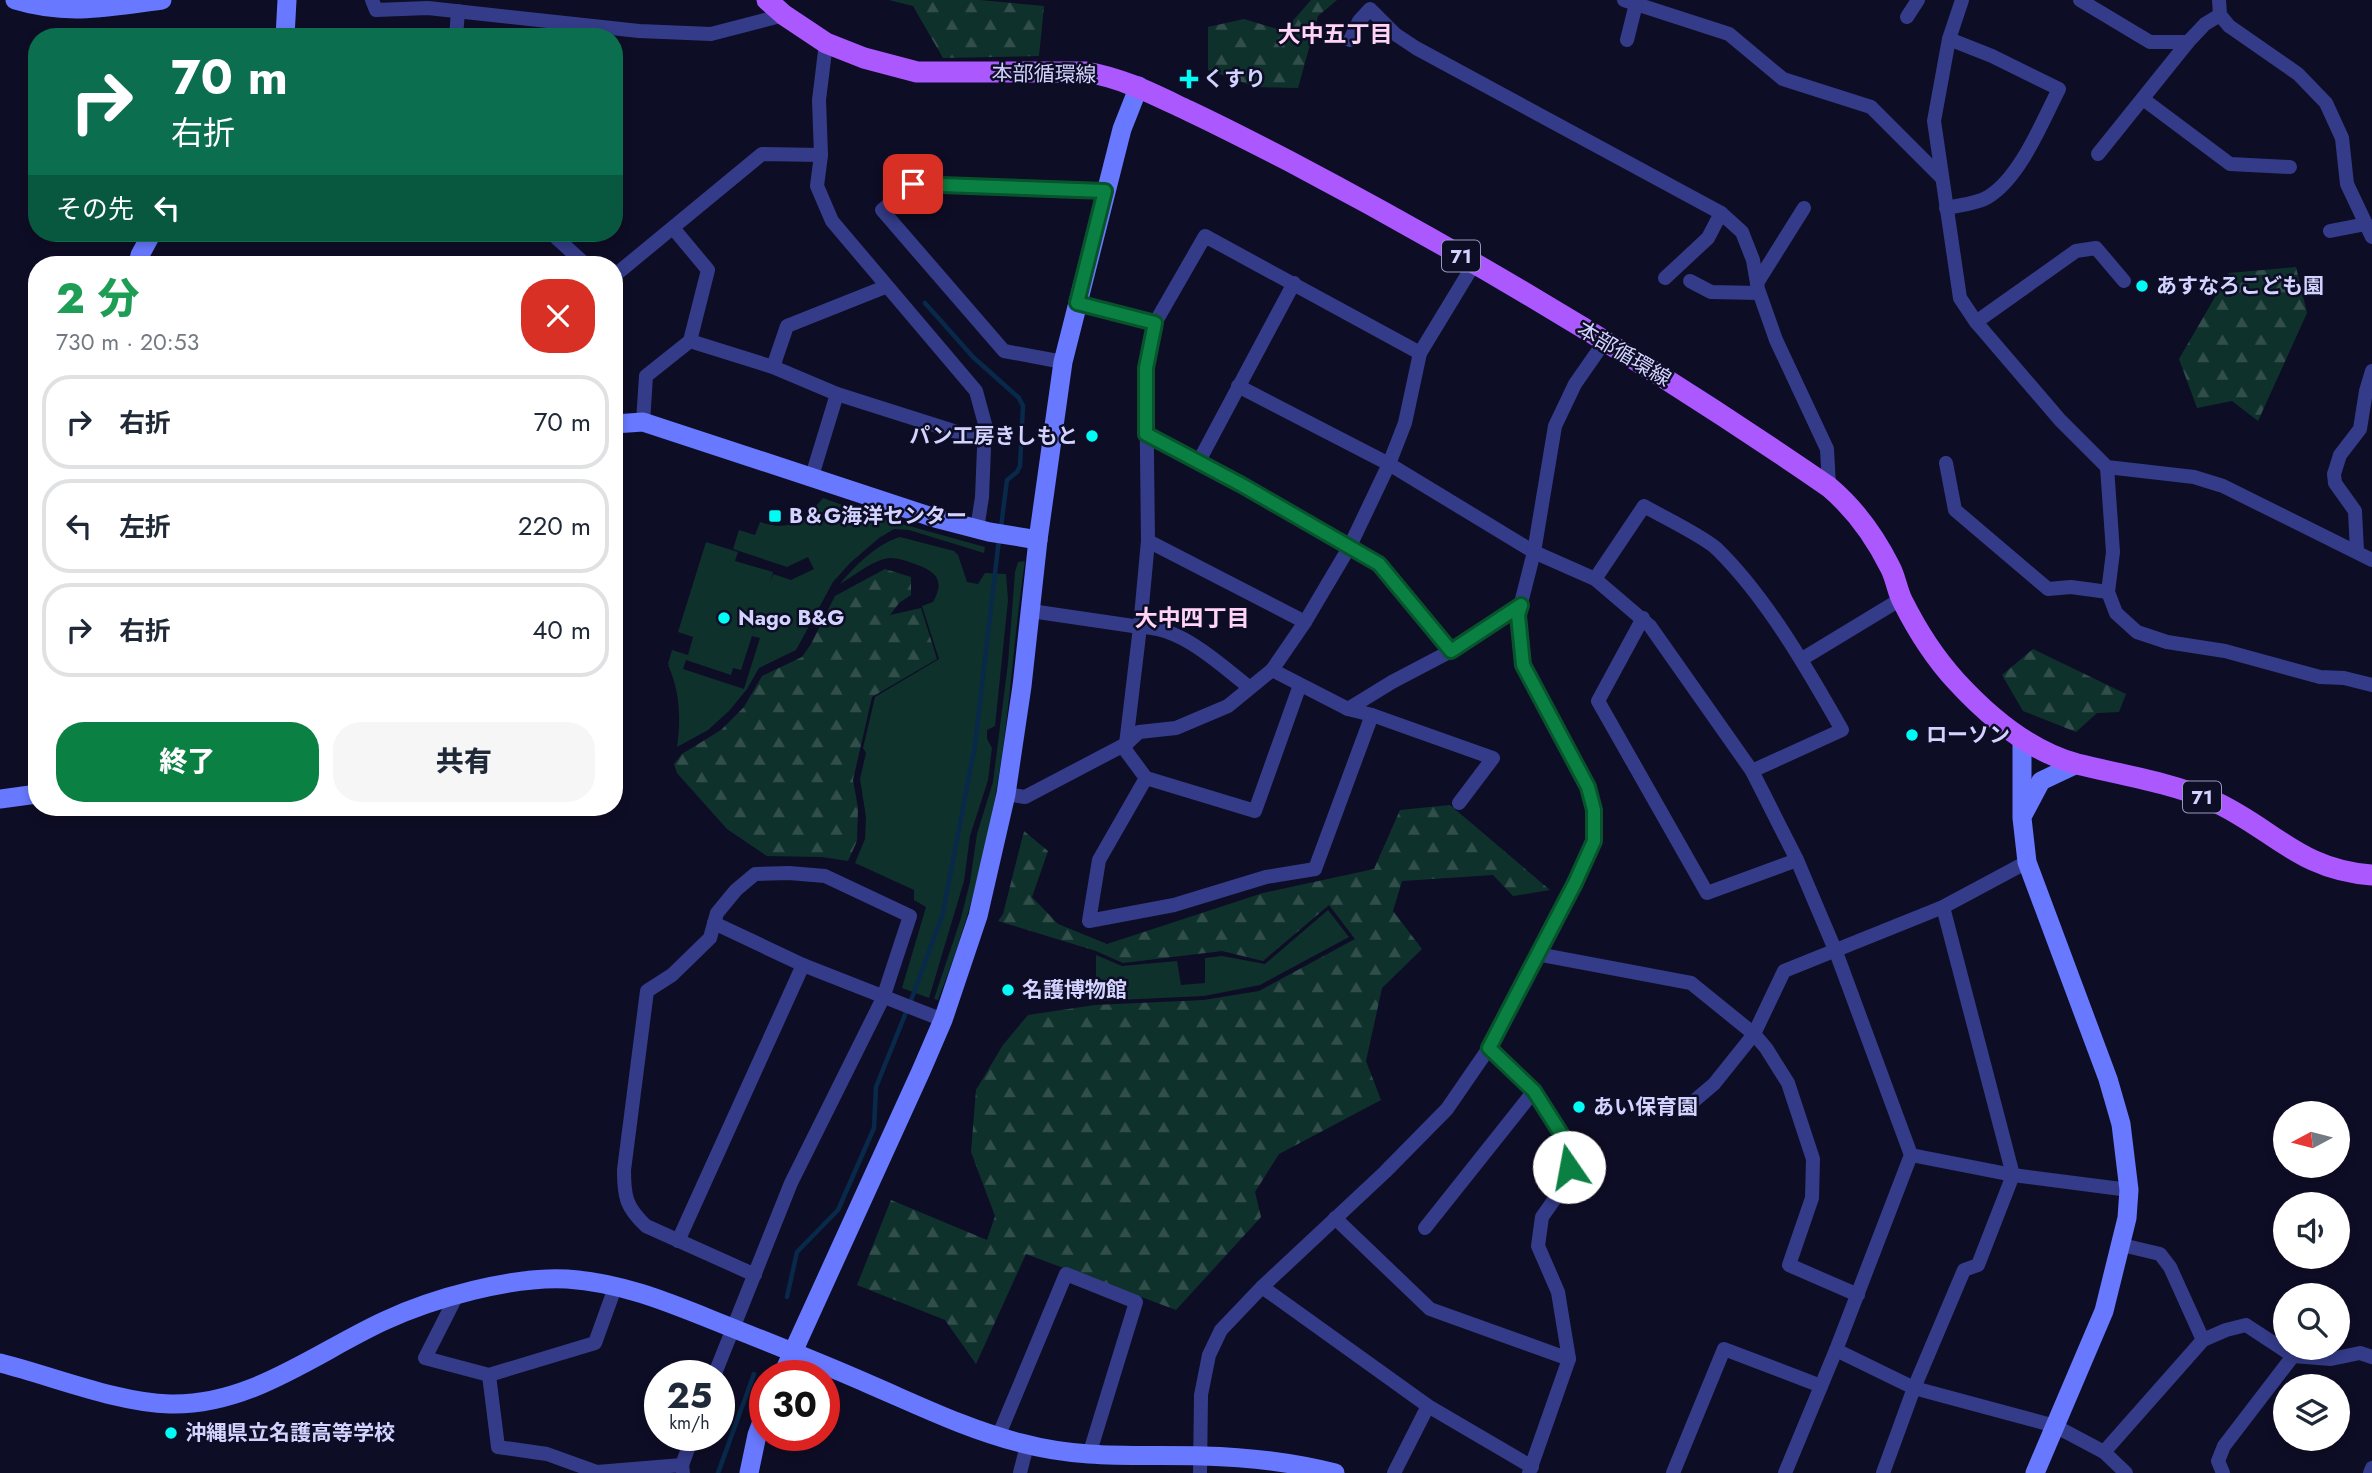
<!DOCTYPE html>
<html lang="ja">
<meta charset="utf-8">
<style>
body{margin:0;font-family:Jost,"Noto Sans JP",sans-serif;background:#f6f6f7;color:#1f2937;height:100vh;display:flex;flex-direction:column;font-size:26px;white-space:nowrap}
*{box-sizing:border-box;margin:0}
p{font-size:23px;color:#747a83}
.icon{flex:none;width:38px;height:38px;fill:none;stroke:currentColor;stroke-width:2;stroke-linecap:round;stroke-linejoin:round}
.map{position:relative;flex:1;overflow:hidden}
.side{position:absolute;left:28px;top:256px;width:595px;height:560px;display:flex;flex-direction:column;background:#fff;border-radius:28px;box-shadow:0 4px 10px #0003}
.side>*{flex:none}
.guide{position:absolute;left:28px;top:28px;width:595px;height:214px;border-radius:28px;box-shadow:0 4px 10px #0003;background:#0b6e4f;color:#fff;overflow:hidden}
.needle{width:46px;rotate:263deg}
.tools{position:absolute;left:2273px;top:1101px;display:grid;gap:14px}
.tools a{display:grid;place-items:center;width:77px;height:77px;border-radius:50%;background:#fff;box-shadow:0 4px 10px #0003;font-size:35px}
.speed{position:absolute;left:644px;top:1360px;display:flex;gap:14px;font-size:35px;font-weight:700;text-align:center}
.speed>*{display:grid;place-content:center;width:91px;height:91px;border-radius:50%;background:#fff;box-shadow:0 4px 10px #0003;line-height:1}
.speed small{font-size:18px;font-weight:400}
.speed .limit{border:10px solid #d22;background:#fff;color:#111}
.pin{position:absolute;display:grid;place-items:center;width:60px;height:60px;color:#fff;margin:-30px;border-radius:14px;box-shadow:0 4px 10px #0006}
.me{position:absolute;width:77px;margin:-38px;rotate:348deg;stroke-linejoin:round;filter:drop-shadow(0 0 5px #0008)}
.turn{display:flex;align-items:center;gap:24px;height:147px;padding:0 28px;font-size:32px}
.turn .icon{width:91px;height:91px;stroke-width:2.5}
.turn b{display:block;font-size:49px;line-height:60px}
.then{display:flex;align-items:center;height:66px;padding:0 28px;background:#0003;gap:14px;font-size:26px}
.round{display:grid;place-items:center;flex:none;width:74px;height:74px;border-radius:28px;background:#f6f6f7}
.head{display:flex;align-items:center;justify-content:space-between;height:119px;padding:0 28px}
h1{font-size:42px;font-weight:800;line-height:52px;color:#1e9e55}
.button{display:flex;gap:14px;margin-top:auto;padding:14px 28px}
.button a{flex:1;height:80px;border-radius:28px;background:#0b8043;color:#fff;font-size:28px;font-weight:800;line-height:80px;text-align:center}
.button a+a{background:#f6f6f7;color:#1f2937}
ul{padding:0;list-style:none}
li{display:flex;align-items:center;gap:21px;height:94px;margin:0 14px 10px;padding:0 14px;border:4px solid #e0e1e3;border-radius:28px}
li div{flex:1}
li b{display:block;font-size:26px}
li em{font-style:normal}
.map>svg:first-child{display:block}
.green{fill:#0f312b;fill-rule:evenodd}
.forest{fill:url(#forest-firs)}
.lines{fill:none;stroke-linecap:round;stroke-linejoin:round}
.stream{stroke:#08294a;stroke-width:4.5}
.street{stroke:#343c89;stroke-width:14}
.secondary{stroke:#6979ff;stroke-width:19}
.primary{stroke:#ab59ff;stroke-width:21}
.route-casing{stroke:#07532c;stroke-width:18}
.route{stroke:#0b8043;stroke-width:12}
.poi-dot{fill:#00fdf5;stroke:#0e0d26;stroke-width:2.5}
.labels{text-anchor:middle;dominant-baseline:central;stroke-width:5;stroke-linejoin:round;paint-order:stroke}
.shield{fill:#0e0d26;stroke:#9798be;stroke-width:2}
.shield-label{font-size:19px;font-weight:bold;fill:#d2d3ff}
.street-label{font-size:21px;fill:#d2d3ff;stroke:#0e0d26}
.poi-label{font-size:21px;font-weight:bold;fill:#d2d3ff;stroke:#0e0d26;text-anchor:start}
.neighbourhood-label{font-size:23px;font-weight:bold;fill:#ffd4f5;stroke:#0e0d26}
</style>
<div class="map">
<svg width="2372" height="1473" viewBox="0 0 2372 1473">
<defs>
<pattern id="forest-firs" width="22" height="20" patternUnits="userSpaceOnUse" patternTransform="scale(1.75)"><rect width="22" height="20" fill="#0f312b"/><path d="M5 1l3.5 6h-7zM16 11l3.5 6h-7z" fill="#314e4b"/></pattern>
</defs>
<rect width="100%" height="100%" fill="#0e0d26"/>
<!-- green -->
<g class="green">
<path d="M823,498L873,516L985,547L984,553L909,530L894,529L879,538L850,563L833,582L796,650L759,668L747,689L729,711L708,730L677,747C681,719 680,691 668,665H670L668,664L672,650L688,655L693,637L678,632L706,542L738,552L735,561L773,572L769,585L773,574L791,580L814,569L808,557L787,567L733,549L739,530L755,535L760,522C790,532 804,521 823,498ZM752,636L760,638L744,689L683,669L686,660L731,675L733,668L741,670Z"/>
<path d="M900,537L954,551L958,555L967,582L978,584L985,573L1006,574L1008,600L995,726L987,730V739L992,748L988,780L970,836L964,881L929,998L902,988L926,907L914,900V890L855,863L865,839L866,817L860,779L866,753L863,748L875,697L939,659L922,606L933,602C947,578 933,570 912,563C904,560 893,556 884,559C869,563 854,576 840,584C855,566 876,544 900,537Z"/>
<path d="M1025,561C1014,632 1011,703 999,773C987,851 967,927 938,1000L934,999L961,918L970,882L977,834L993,782L1008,663L1015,572L1018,562Z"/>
<path d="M1328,910L1349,937L1260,985L1204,996L1096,1001V955L1122,966L1177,961L1181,985L1205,983V958L1222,956L1265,964Z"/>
</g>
<!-- forest -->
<g class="forest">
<path d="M889,0H980L1044,6L1039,56L943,58L913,6Z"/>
<path d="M1311,0H1337L1318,16L1298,88L1256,87L1208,70V27L1244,19L1284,31Z"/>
<path d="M2296,267L2307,313L2258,421L2232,401L2197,408L2179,359L2229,273Z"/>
<path d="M885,569L911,577V595L899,603L890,615L921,608L937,659L872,697L853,780L858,808L857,841L848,861L822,857L767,856L727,829L677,773L674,764L682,754L721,730L744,707L762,676L802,657L811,644L835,596Z"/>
<path d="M2033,649L2126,694L2119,712L2097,713L2076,732L2023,711L2002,675Z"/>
<path d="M1450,805L1550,890L1513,896L1493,875L1402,881L1393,911L1422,949L1382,988L1366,1061L1381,1100L1279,1154L1255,1192L1261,1217L1176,1310L1026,1254L976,1364L945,1320L857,1285L891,1200L987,1240L995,1216L971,1152L976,1090L1003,1045L1028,1015L1095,1005L1204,1000L1259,991L1355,939L1329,905L1263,961L1222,951L1123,963L1096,951L998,921L1003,914L1024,831L1048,851L1032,897L1058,924L1107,944L1263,893L1374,869L1400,810Z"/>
</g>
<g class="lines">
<!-- stream -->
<g class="stream">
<path d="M925,303L973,357L1019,398L1023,406L1020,466L1017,472L1007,480L1001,527"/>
<path d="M787,1297L797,1252L838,1210L874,1128L876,1087L913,995L943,913L975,745L999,539"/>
<path d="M718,1473L754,1374"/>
</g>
<!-- street -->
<g class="street">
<path d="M372,0L376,10L428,8L639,31L711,34L784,15"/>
<path d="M1624,0L1729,34L1783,79L1871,107L1941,177"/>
<path d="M1962,0L1949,39L1934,121L1960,298L1976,322L2060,420L2107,467L2194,477L2223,486L2372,560"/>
<path d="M2080,0L2150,42H2188"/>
<path d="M2219,0L2220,15L2229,26L2298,74L2326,103L2342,138L2347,184L2372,237"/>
<path d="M1907,17L1918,0"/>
<path d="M456,37L458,11"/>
<path d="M1350,40L1359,21L1370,9L1395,34L1416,48L1721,213L1742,232L1753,260L1758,289L1776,340L1827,449L1829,487"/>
<path d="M1627,40L1636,4"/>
<path d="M826,43L819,100L821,155L817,186L832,221L976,391L985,424L982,497L977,529"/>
<path d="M2143,99L2230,164L2290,167"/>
<path d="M2098,154L2188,42L2205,24L2220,15"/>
<path d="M1946,208C1959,205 1977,204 1988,197C2020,178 2042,122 2059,89L1992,56L1949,39"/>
<path d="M2330,231L2366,224"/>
<path d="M551,233L585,264"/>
<path d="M614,276L762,154L821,155"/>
<path d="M1665,278L1708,238L1721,213"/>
<path d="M1690,281L1711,292L1759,293"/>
<path d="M1757,283L1804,208"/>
<path d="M1077,303L1155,323"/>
<path d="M1976,322L2076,251L2096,248L2124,281"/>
<path d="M690,341L773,367L837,394L985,441"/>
<path d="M1063,362L1004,351L882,210L913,184L1105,191"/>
<path d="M773,367L787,326L885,287"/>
<path d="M1238,386L1389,464L1534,552L1595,579L1650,626L1752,771L1797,860L1836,952L1911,1155L1836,1350L1785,1473"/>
<path d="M643,422L646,376L690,341L708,270L673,228"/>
<path d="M1146,434L1199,461L1379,564L1451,651L1392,682L1348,709"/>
<path d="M1199,461L1294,283"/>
<path d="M1946,463L1955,510L2048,589L2071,587L2108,592"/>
<path d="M2107,467L2113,552L2108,592L2116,613L2137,632L2167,642L2225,651L2320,677L2344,678L2372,685"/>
<path d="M812,476L837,394"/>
<path d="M1148,541L1305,622"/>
<path d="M2357,551L2355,511L2335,483L2334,474L2340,455L2360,429L2366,391L2372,371"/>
<path d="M1595,579L1644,506C1663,517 1703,536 1717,549C1767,598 1808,670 1842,730L1752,771"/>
<path d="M1031,611L1140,627C1182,627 1218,663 1249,687"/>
<path d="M1643,618L1598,701L1707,893L1797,860"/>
<path d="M1451,651L1521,605"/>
<path d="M1802,659L1901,599"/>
<path d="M1272,670L1348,709L1372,715L1493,758L1459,803"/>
<path d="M1372,715L1315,869L1266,877L1174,905L1089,921L1099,860L1146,778L1126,751V744L1140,627L1148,541L1146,368L1155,323L1205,236L1420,353"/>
<path d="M1146,778L1255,811L1300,685"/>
<path d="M1006,794L1025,797L1126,744L1139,732L1176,728L1228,706L1272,670L1305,622L1350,546L1389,464L1405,423L1420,353L1474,264"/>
<path d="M714,923L803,965L943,1020"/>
<path d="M1537,954L1691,983L1754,1034L1766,1048L1788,1083L1813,1159L1812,1198L1789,1265L1858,1295"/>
<path d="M1489,1048L1534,1091L1572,1151L1566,1183L1542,1217L1538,1246L1558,1292L1569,1359L1529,1473"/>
<path d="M1688,1106L1714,1084L1754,1034L1784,971L1943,907L2027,862"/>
<path d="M1911,1155L2013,1175L2129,1190"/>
<path d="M1335,1218L1430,1309L1569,1359"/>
<path d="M1425,1228L1534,1091"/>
<path d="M678,1241L803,965"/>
<path d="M2122,1245L2160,1254L2170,1267L2203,1340"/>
<path d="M1262,1287L1428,1406L1532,1467"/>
<path d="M457,1295L425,1358L489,1375L595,1343L616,1285"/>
<path d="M1836,1350L1914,1388L2055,1426L2104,1452L2126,1473"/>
<path d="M489,1375L498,1447L547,1454L597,1472L682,1465"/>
<path d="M714,1376L791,1183L883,998L910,916L825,876L789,873L755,874L736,890L717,913L710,938L672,975L647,991L624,1170C624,1197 626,1207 646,1226L755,1275"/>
<path d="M998,1437L1066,1274L1136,1302L1089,1455"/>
<path d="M2104,1452L2203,1340L2226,1330L2246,1325L2293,1356L2331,1359L2360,1353L2372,1357"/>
<path d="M683,1473L682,1465L693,1435"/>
<path d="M1020,1473L1027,1445"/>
<path d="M1200,1473L1201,1395L1209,1355L1221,1330L1262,1287L1385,1172L1447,1109L1489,1048L1575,883L1594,841V810L1588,787L1523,665L1518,615L1534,552L1555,426L1575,384L1605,341"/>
<path d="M1394,1473L1428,1406"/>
<path d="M1673,1473L1724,1349L1821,1386"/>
<path d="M1883,1473L1914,1388L1964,1270L1978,1265L2013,1175L1943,907"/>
<path d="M2223,1473L2218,1461L2224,1446L2293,1356"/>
<path d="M2370,1473L2372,1468"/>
</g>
<!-- secondary -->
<g class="secondary">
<path d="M15,0C67,16 110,7 162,0"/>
<path d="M285,37L287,0"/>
<path d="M138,264L140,255L152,233"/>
<path d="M614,424L643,422L935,518L989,532L1038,540"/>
<path d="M2022,739V818L2027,862L2108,1079L2121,1124L2129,1190L2127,1218L2104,1311L2035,1473"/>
<path d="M0,799L37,794"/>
<path d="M2024,813L2041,781L2077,764"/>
<path d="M0,1363C52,1376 118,1403 170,1404C250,1406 315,1353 384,1321C433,1298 513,1276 567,1279C628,1283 679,1307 735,1329C780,1347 826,1365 871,1385C920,1406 969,1430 1021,1443C1084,1460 1140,1454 1203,1456C1248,1457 1291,1462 1335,1473"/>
<path d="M782,1376L921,1071L943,1020L978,916L1006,794L1022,686L1038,540L1063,362L1122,129L1139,86"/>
<path d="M749,1473L757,1435L765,1414"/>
</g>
<!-- primary -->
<path class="primary" d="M767,0L784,15L826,43L864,58L917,72H1086C1123,78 1155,95 1189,111C1223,127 1256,144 1289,161C1475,259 1656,368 1829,487C1855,509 1875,537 1890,567C1896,578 1897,591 1903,602C1917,630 1934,657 1956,681C1989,717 2029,751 2077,764C2122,775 2168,782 2211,800C2272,827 2298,870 2372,875"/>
</g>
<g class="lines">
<defs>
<path id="route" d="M913,184L1105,191L1077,303L1155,323L1146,368V434L1242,485L1379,564L1451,651L1521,605L1518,615L1523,665L1588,787L1594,810V841L1575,883L1489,1048L1534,1091L1572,1151L1569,1167"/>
</defs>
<!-- route casing -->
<use href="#route" class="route-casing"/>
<!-- route -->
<use href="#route" class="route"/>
</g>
<!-- markers -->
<g class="poi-dot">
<path d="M1185.5 68.5h7v7h7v7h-7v7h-7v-7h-7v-7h7z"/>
<circle cx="2142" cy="286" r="7"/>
<circle cx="1092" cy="436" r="7"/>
<rect x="768" y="509" width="14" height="14" rx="3.5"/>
<circle cx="724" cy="618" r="7"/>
<circle cx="1912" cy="735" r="7"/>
<circle cx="1008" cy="990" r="7"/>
<circle cx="1579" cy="1107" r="7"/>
<circle cx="171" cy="1433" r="7"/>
</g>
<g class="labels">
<!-- shield labels -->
<g class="shield">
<rect x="1442" y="240.5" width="38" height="31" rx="5"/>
<rect x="2183" y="781.5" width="38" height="31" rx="5"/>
</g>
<g class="shield-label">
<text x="1461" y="256">71</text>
<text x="2202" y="797">71</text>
</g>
<!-- street labels -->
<g class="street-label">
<text transform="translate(1044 74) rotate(1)">本部循環線</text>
<text transform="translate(1624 354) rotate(31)">本部循環線</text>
</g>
<!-- poi labels -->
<g class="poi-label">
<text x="1203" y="79">くすり</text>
<text x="2156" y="286">あすなろこども園</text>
<text x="1078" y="436" text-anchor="end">パン工房きしもと</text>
<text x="789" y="516">B＆G海洋センター</text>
<text x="738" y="618">Nago B&amp;G</text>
<text x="1926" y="735">ローソン</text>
<text x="1022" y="990">名護博物館</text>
<text x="1593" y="1107">あい保育園</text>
<text x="185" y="1433">沖縄県立名護高等学校</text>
</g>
<!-- neighbourhood labels -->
<g class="neighbourhood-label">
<text x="1335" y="34">大中五丁目</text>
<text x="1192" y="618">大中四丁目</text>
</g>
</g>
</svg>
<div class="tools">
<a><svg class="needle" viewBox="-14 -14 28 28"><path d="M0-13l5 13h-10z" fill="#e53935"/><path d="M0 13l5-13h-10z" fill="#747a83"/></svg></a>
<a><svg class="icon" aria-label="sound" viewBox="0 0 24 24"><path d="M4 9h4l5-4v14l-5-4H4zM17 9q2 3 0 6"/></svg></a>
<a><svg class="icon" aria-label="search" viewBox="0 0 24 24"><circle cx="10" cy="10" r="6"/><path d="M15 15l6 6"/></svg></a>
<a><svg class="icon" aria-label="layers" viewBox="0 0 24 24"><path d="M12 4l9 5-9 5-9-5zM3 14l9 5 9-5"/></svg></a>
</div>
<div class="speed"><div>25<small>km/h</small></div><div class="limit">30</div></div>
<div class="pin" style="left:913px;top:184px;background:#d93025"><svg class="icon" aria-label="arrive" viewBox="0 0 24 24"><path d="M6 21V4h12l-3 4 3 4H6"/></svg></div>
<svg class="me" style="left:1569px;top:1167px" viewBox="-20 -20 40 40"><circle r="19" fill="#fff"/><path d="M0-13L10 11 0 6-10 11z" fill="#0b8043"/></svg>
<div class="guide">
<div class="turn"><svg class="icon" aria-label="right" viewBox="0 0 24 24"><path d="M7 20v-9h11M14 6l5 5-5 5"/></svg><div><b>70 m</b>右折</div></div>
<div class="then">その先<svg class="icon" aria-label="left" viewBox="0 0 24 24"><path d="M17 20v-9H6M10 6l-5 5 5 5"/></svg></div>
</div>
<section class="side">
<div class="head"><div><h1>2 分</h1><p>730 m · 20:53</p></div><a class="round" style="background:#d93025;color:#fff"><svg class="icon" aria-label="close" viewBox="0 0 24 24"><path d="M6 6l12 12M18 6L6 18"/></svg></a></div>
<ul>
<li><svg class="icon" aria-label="right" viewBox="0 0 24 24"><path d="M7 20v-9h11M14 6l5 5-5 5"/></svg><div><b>右折</b></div><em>70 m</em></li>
<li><svg class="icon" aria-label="left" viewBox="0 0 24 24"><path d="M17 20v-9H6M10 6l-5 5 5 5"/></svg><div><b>左折</b></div><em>220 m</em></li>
<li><svg class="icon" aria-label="right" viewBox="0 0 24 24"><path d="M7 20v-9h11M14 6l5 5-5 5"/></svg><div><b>右折</b></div><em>40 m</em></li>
</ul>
<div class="button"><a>終了</a><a>共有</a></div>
</section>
</div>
